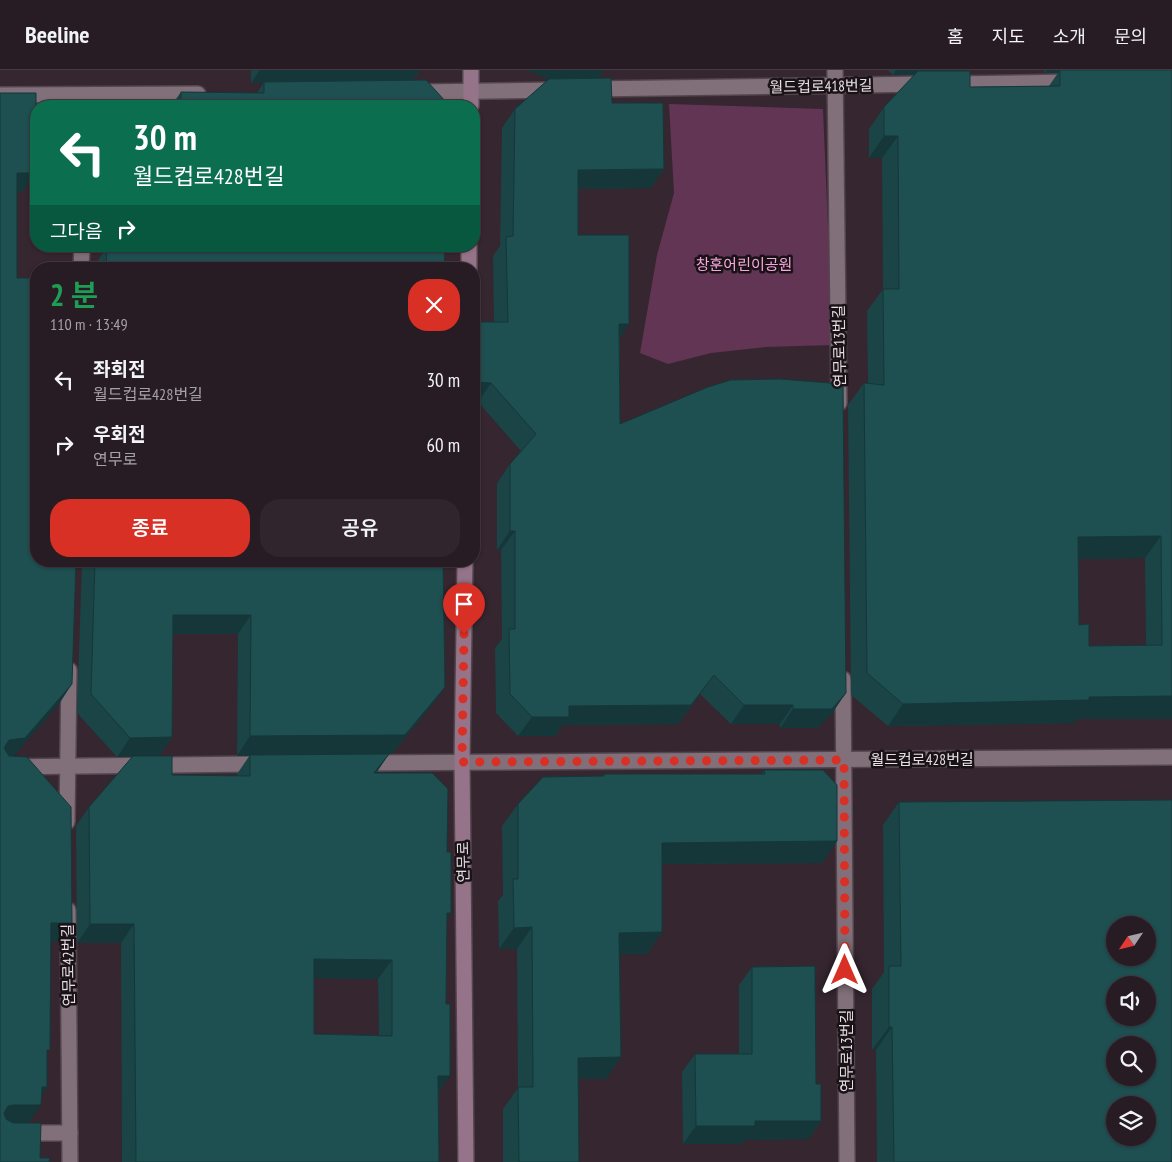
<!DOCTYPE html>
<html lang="ko">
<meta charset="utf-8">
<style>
body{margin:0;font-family:"PT Sans Narrow","Noto Sans KR",sans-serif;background:#30252c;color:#f1f3f6;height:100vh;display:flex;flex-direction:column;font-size:19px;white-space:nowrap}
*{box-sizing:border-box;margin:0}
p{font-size:16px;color:#a5a1a6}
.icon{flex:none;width:28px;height:28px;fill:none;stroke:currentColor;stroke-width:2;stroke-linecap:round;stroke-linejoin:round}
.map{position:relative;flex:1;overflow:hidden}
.side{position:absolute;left:30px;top:192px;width:450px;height:305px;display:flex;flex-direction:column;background:#281c24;border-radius:20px;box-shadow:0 1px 4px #0004,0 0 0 1px #443a41}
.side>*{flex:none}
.banner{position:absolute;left:30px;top:30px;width:450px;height:152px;border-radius:20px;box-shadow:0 1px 4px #0004,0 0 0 1px #443a41;background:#0b6e4f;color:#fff;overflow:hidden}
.needle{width:32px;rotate:235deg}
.buttons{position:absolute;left:1106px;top:846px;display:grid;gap:10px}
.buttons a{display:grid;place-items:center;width:50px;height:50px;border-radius:50%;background:#281c24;box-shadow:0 1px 4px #0004,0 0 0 1px #443a41;font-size:25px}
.pin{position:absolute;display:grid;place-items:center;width:42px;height:42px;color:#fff;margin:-51px -21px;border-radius:50% 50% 50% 0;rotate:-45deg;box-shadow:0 0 5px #0007}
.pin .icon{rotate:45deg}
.me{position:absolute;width:55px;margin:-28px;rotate:0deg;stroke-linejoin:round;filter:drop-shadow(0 0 4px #0008)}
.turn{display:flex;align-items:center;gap:18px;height:105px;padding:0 20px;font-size:22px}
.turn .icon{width:65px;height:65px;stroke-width:2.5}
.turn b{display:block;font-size:35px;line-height:42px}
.then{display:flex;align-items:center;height:48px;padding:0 20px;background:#0003;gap:10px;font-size:19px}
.round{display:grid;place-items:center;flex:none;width:52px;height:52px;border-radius:20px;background:#30252c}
.head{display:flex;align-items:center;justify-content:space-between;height:85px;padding:0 20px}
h1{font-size:30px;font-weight:600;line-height:38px;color:#1e9e55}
.action{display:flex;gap:10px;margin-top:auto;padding:10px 20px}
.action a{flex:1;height:58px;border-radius:20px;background:#d93025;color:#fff;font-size:20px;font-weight:600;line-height:58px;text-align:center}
.action a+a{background:#30252c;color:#f1f3f6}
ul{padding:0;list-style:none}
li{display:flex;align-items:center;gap:15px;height:65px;padding:0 20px}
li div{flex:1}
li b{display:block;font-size:19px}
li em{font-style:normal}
header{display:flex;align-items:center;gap:30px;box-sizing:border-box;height:70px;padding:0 25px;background:#281c24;border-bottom:1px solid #443a41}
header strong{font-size:24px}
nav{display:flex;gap:28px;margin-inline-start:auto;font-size:18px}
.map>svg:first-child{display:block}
.green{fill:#623554}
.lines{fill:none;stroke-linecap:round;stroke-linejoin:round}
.lane-casing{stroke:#52454d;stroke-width:18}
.street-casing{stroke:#52454d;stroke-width:18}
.secondary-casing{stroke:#52454d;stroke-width:18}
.lane{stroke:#816f7a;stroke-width:15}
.street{stroke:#816f7a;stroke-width:15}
.secondary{stroke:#95748a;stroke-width:15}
.wall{fill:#1a4446;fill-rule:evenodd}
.shaded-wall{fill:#153739}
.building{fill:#1e4f51;stroke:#153739;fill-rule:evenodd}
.route{stroke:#d93025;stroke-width:9;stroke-dasharray:0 16.2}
.labels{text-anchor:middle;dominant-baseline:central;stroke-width:5;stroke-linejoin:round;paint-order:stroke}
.street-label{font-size:15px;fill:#e7dde4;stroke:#191216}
.park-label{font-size:15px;fill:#f8a7de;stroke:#191216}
</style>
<header>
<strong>Beeline</strong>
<nav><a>홈</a><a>지도</a><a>소개</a><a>문의</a></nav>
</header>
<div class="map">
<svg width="1172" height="1092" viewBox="0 0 1172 1092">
<rect width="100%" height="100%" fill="#352630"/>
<!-- green -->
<path class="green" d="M669,34L823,39L833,275L766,277L711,283L668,294L640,283L657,185L674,123Z"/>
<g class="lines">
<defs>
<path id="lane" d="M0,1063H70"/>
<g id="street">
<path d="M835,0L839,333"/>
<path d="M951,14L1071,12"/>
<path d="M591,19L926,14"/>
<path d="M416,22L556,20"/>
<path d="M0,25L198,24"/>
<path d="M81,199L82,176"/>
<path d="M843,609L847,1092"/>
<path d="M364,693L1172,687"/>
<path d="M0,697L263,694"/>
<path d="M67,752L69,600"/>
<path d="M68,840L70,1092"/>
</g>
<g id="secondary">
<path d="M471,0V36"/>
<path d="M469,199V176"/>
<path d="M465,491L462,691L466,1092"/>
</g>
</defs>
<!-- lane casing -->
<use href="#lane" class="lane-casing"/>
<!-- street casing -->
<use href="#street" class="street-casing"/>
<!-- secondary casing -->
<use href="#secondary" class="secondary-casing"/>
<!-- lane -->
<use href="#lane" class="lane"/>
<!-- street -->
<use href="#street" class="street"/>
<!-- secondary -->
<use href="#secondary" class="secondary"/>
</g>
<!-- wall -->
<g class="wall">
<path d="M251,0H421L412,11L447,36H171L181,22L257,23L264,12L251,13Z"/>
<path d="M527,0H604L598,8L612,33L664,99L651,118L578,119V165L629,254L620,267V354L833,642L818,658H780V654H731L700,624L678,654L563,655L555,666H518L496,643L495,578L502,569L501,480H497V413L510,394L521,381L478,332H474V252H494L493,186L500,176L502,58L515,39L549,9Z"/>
<path d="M888,0H957V1L970,17L1049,16L1058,3H1044V0H1172V649H1076L1074,653L888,656L851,625L848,335L864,313H868L867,241L883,219L882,88H869V59L884,37L915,5H893ZM1145,488L1146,575L1089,576L1079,555V489Z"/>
<path d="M165,176H444L445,199H93L94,196L107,177H165Z"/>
<path d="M82,491H443L445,617L431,636L392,684H389L376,703L447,849L439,1022V1092H122L121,873H77L76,756L89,737L133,686L117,687L77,643ZM173,564H238L237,686L250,685L237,704V706L172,705L159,686L172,667ZM314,908L378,909L379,965L314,964Z"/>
<path d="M764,700L837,771L822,793L662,794V862L647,884H620L621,987L606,1009H578L579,1092H503V1039L518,1018L517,879H499L498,831L503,825L502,756L518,734L602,706L604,704H761Z"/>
<path d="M899,732L1172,1092H877L876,980H872V919L884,902L883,755Z"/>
<path d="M752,897L816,1014L821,1051L809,1069L745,1070L742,1074H683L682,1002L695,984H739V915Z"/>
</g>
<!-- shaded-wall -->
<g class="shaded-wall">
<path d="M260,0H421L411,11L251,13Z"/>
<path d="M527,0H604L598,8L548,9Z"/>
<path d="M896,0H957L954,4L893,5Z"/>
<path d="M1047,0H1060L1058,3H1044Z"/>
<path d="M884,66H898L882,88H869Z"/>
<path d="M664,99L651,118L564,119L578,100Z"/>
<path d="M17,103H36L22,122H4Z"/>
<path d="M619,254H629L616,273Z"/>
<path d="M474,312L491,313L478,332H474Z"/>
<path d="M510,461H515L501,480H497Z"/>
<path d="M1161,466L1145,488L1063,489L1078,467Z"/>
<path d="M173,545H251L238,564H160Z"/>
<path d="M714,605L700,624L678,654L563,655L555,666H518L532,647L569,636Z"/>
<path d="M72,614L59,634L12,688L0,683L9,670Z"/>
<path d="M445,617L431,636L392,684L237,686L250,666Z"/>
<path d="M846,623L833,642L818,658H780L793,639Z"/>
<path d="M1172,626V649H1076L1074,653L888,656L903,634L1089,627Z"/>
<path d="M744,635H793L780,654H731Z"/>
<path d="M172,667L159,686L117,687L130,668Z"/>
<path d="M389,684L376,703H374Z"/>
<path d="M837,771L822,793L646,794L662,773Z"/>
<path d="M447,843H451L437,862Z"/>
<path d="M51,853H72L58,872H38Z"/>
<path d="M90,854H134L121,873H77Z"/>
<path d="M532,857L517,879H499L514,858Z"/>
<path d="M662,862L647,884L604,885L619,863Z"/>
<path d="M314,889L392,890L378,909L301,908Z"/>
<path d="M889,957H892L876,980H872Z"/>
<path d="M621,987L606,1009H562L578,988Z"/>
<path d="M438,1006H450L436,1025Z"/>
<path d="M42,1017H47L35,1035H41L28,1054H0V1048L8,1036Z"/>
<path d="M755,1051H821L809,1069L745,1070L742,1074H683L696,1056Z"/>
</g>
<!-- building -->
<g class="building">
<path d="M1060,0H1172V626L1089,627V630L903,634L867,603L864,313L884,315L883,219H899L898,66H884V37L918,1H970V17L1060,16ZM1161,466L1162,575L1089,576V554L1079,555L1078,467Z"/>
<path d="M611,8L612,33H663L664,99L578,100V165H629V254H619L620,354L708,317L731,310L780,309L843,314L846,623L832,639H793V635H744L714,605L691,635L569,636V647H532L510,624L509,559H515V461H510V394L536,364L491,313L474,312V252H508L506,167L513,166L515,39L549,9Z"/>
<path d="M426,10L447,33V36H181V22L264,23V12Z"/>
<path d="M0,23H36V103H17V208H36V491H76L72,614L25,668L9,670L4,678L9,686L27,687L71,737L72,853H51L50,980H47V1017H42L41,1035H13L8,1036L4,1043L6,1049L13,1053H41L40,1088H50L49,1092H0Z"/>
<path d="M179,176H444L445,199H106L107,177H179Z"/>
<path d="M95,491H443L445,617L405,665L250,666L251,545H173L172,667L130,668L91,624Z"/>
<path d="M389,684L374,703H432L448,719L447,782H451V843H447L446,934H450V1006H438L439,1092H136L134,854H90L89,737L133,686H172V705L250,706V685ZM314,889L392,890V966L314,964Z"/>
<path d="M764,700H823L837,715V771L662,773V862L619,863L621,987L578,988L579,1092H519L518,1017H533L532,857L514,858L513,809H518V734L543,707L604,706V704H765Z"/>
<path d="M1172,730V1092H894L892,957H889V896H901L899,732ZM1115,855H1148V888H1115ZM1115,915H1148V948H1115ZM1115,975H1148V1008H1115ZM1115,1035H1148V1068H1115Z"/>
<path d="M815,896L816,1014H821V1051H755V1056H696L695,984H752V897Z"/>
</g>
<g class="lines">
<!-- route -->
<path class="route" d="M464,564L462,692L844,690L845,900"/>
</g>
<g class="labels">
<!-- street labels -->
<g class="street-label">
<text transform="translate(821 16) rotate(-1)">월드컵로418번길</text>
<text transform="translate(839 276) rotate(-91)">연무로13번길</text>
<text x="922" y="689">월드컵로428번길</text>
<text transform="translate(463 792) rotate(-91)">연무로</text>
<text transform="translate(68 895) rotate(-91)">연무로42번길</text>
<text transform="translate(846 981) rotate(-90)">연무로13번길</text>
</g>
<!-- park labels -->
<g class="park-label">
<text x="744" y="194">창훈어린이공원</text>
</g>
</g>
</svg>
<div class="buttons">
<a><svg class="needle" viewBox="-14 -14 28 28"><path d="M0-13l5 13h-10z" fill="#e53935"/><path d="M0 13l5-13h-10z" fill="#a5a1a6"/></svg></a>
<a><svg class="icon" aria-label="sound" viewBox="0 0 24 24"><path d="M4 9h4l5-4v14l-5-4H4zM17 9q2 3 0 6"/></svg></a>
<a><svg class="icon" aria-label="search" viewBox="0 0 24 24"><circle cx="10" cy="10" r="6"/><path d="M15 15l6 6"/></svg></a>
<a><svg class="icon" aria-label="layers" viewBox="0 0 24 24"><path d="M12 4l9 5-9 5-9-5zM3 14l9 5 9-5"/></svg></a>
</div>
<div class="pin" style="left:464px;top:564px;background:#d93025"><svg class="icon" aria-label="arrive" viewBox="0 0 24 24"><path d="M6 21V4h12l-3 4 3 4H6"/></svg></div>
<svg class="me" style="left:845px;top:900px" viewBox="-20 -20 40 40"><path d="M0-17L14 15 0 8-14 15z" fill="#d93025" stroke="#fff" stroke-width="4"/></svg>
<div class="banner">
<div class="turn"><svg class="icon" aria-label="left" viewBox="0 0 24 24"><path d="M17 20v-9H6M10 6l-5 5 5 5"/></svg><div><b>30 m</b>월드컵로428번길</div></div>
<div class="then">그다음<svg class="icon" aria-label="right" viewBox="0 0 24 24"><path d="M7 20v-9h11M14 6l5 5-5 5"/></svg></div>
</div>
<section class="side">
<div class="head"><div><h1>2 분</h1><p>110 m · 13:49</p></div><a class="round" style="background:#d93025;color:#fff"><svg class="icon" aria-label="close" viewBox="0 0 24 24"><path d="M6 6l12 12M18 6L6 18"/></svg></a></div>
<ul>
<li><svg class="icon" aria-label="left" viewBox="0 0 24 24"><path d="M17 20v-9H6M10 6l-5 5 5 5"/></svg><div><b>좌회전</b><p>월드컵로428번길</p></div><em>30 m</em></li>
<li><svg class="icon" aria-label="right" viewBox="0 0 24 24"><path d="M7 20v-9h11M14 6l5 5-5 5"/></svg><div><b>우회전</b><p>연무로</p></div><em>60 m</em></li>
</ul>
<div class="action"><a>종료</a><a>공유</a></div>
</section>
</div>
